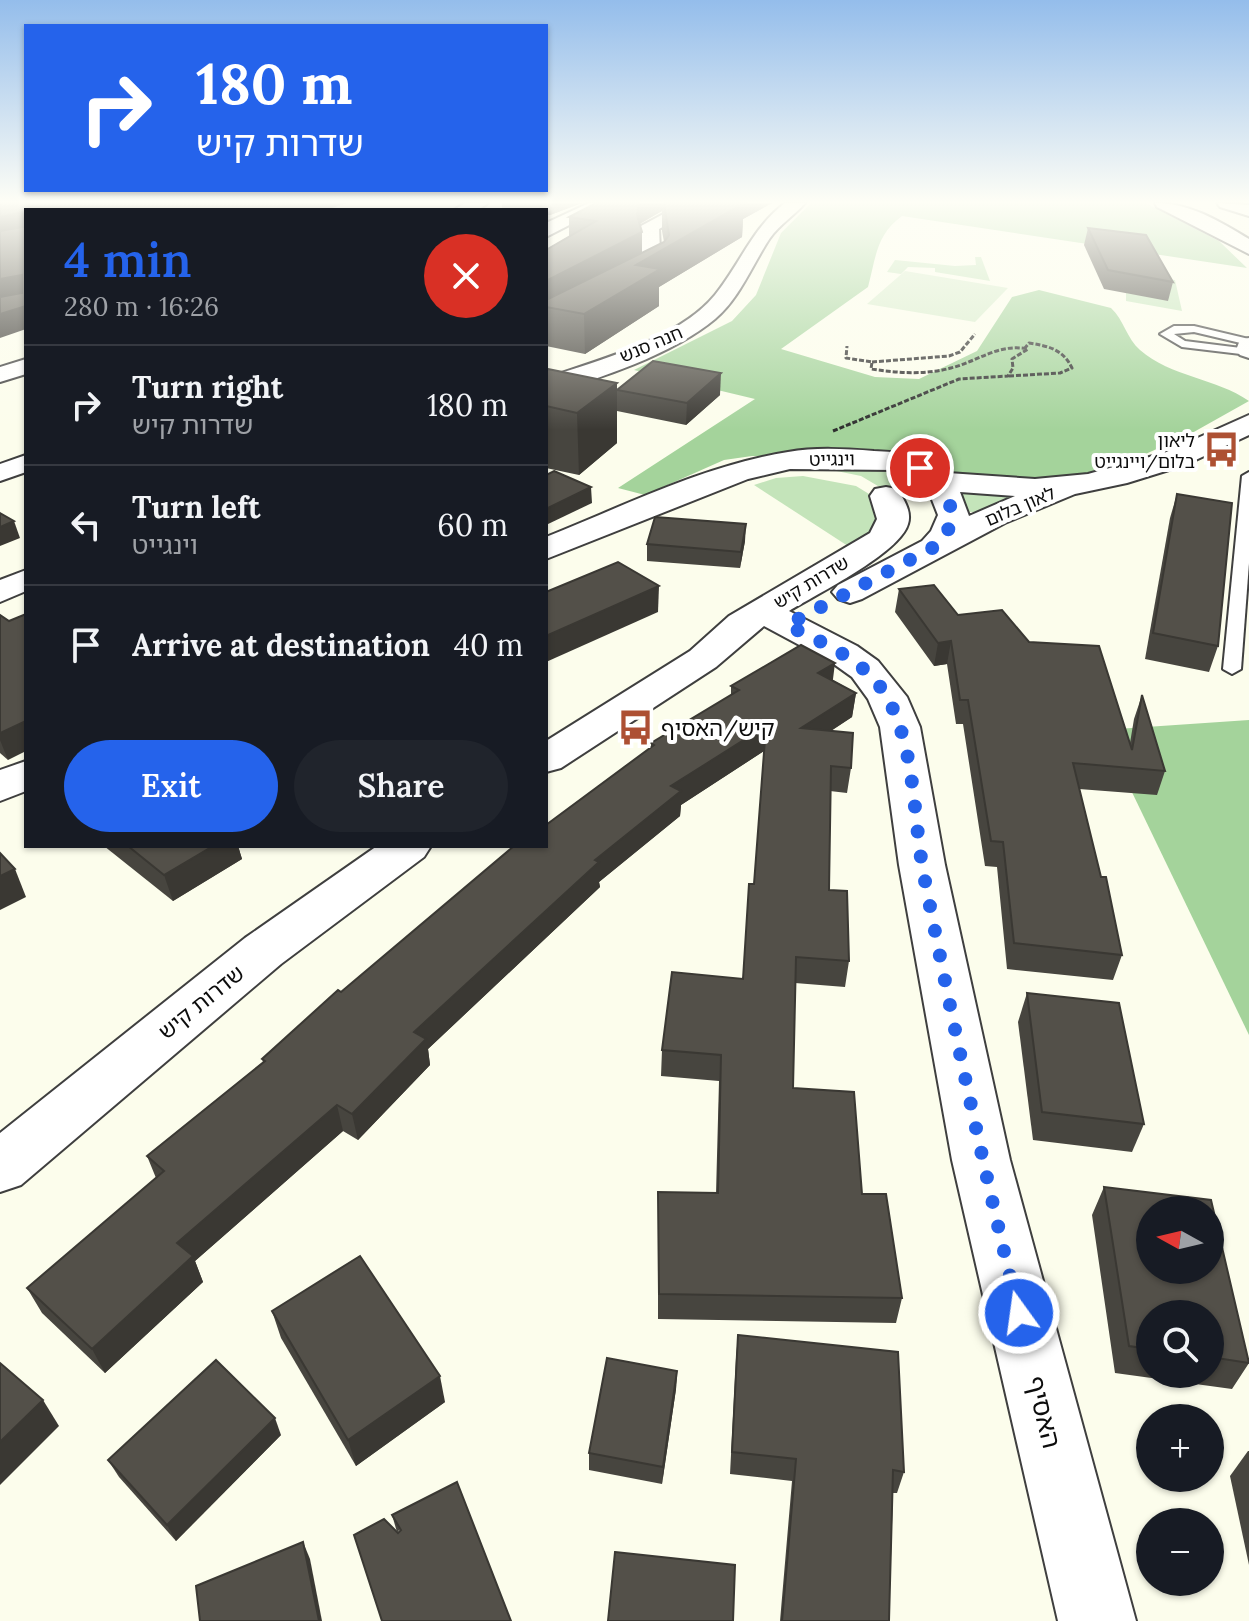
<!DOCTYPE html>
<meta charset="utf-8">
<style>
body{margin:0;font-family:Lora,"Noto Sans Hebrew",serif;background:#20242c;color:#f1f3f6;height:100vh;display:flex;flex-direction:column;font-size:30px;white-space:nowrap}
*{box-sizing:border-box;margin:0}
p{font-size:26px;color:#9ea1a6}
.icon{flex:none;width:44px;height:44px;fill:none;stroke:currentColor;stroke-width:2;stroke-linecap:round;stroke-linejoin:round}
.map{position:relative;flex:1;overflow:hidden}
.panel{position:absolute;left:24px;top:208px;width:524px;height:640px;display:flex;flex-direction:column;background:#171b24;border-radius:0px;box-shadow:0 2px 6px #0004}
.panel>*{flex:none}
.banner{position:absolute;left:24px;top:24px;width:524px;height:168px;border-radius:0px;box-shadow:0 2px 6px #0004;background:#2563eb;color:#fff;overflow:hidden}
.needle{width:52px;rotate:278deg}
.controls{position:absolute;left:1136px;top:1196px;display:grid;gap:16px}
.controls a{display:grid;place-items:center;width:88px;height:88px;border-radius:50%;background:#171b24;box-shadow:0 2px 6px #0004;font-size:40px}
.pin{position:absolute;display:grid;place-items:center;width:68px;height:68px;color:#fff;margin:-34px;border:4px solid #fff;border-radius:50%;box-shadow:0 2px 8px #0007}
.me{position:absolute;width:88px;margin:-44px;rotate:346deg;stroke-linejoin:round;filter:drop-shadow(0 0 6px #0008)}
.turn{display:flex;align-items:center;gap:28px;height:168px;padding:0 40px;font-size:36px}
.turn .icon{width:104px;height:104px;stroke-width:2.5}
.turn b{display:block;font-size:56px;line-height:68px}
.round{display:grid;place-items:center;flex:none;width:84px;height:84px;border-radius:42px;background:#20242c}
.summary{display:flex;align-items:center;justify-content:space-between;height:136px;padding:0 40px}
h1{font-size:48px;font-weight:600;line-height:60px;color:#2563eb}
.primary-button{display:flex;gap:16px;margin-top:auto;padding:16px 40px}
.primary-button a{flex:1;height:92px;border-radius:48px;background:#2563eb;color:#fff;font-size:32px;font-weight:600;line-height:92px;text-align:center}
.primary-button a+a{background:#20242c;color:#f1f3f6}
ul{padding:0;list-style:none}
li{display:flex;align-items:center;gap:24px;height:120px;padding:0 40px;border-top:2px solid #363941}
li div{flex:1}
li b{display:block;font-size:30px}
li em{font-style:normal}
.map>svg:first-child{display:block}
.green{fill:#c4e4ba}
.forest{fill:#a4d39b}
.pitch{fill:#d7eccb}
.lines{fill:none;stroke-linecap:round;stroke-linejoin:round}
.service-casing{stroke:#3f3f3f;stroke-width:4}
.minor-casing{stroke:#3f3f3f;stroke-width:4}
.tertiary-casing{stroke:#3f3f3f;stroke-width:4}
.path{stroke:#2e2e2e;stroke-width:3;stroke-dasharray:5 2;stroke-linecap:butt}
.service{fill:#fff;fill-rule:evenodd}
.minor{fill:#fff;fill-rule:evenodd}
.tertiary{fill:#fff;fill-rule:evenodd}
.wall{fill:#47453f;fill-rule:evenodd}
.shaded-wall{fill:#3a3833}
.building{fill:#535049;stroke:#3a3833;stroke-width:2;fill-rule:evenodd}
.route{stroke:#2563eb;stroke-width:14;stroke-dasharray:0 25.2}
.labels{text-anchor:middle;dominant-baseline:central;stroke-width:8;stroke-linejoin:round;paint-order:stroke}
.far-street-label{font-size:18px;fill:#0c0c0c;stroke:#fff}
.far-poi-label{font-size:18px;fill:#0c0c0c;stroke:#fff;text-anchor:end}
.poi-label{font-size:22px;fill:#0c0c0c;stroke:#fff;text-anchor:start}
.street-label{font-size:22px;fill:#0c0c0c;stroke:#fff}
.near-street-label{font-size:26px;fill:#0c0c0c;stroke:#fff}
</style>
<div class="map">
<svg width="1249" height="1621" viewBox="0 0 1249 1621">
<rect width="100%" height="100%" fill="#fcfdec"/>
<!-- green -->
<g class="green">
<path d="M975,257H981L990,281L935,272V268L908,267L901,274L887,272L895,260L955,266L976,265Z"/>
<path d="M1156,278L1175,280L1182,311L1126,301V293L1165,297Z"/>
<path d="M877,462L928,479L899,482L883,489L861,476L817,467Z"/>
<path d="M803,476L856,486L874,497L880,527L851,548L754,485L776,478Z"/>
<path d="M948,486L1030,492C1006,505 989,515 961,511Z"/>
</g>
<!-- forest -->
<g class="forest">
<path d="M811,203H1146L1219,241L1247,268L902,216C876,235 876,257 868,287L781,349L875,377L919,379L977,351L1012,297L1039,290L1111,308C1124,320 1127,339 1140,350C1171,377 1216,378 1249,401L1192,433L1097,476L998,484L900,458L752,456L724,460L645,495L618,488L755,399L634,370L732,321L756,295L781,233Z"/>
<path d="M1249,720V1035L1102,730Z"/>
</g>
<!-- pitch -->
<path class="pitch" d="M905,271L1008,288L975,322L867,304Z"/>
<g class="lines">
<defs>
<g id="service">
<path d="M1174,326H1194L1249,339V345L1194,332L1174,334L1185,341L1249,349V355L1182,347L1160,334Z"/>
<path d="M1249,472V563L1241,669L1232,674L1223,669L1242,476Z"/>
</g>
<g id="minor">
<path d="M465,203H488L478,210H454Z"/>
<path d="M684,203H706L659,229L660,250L665,271L662,275L546,339V323L645,269L640,250L641,226Z"/>
<path d="M785,203H805C794,216 780,224 770,238C752,265 740,298 715,319C673,354 598,380 546,393V378C599,360 679,339 715,295C740,264 753,227 785,203Z"/>
<path d="M1217,203L1249,205V216L1220,207Z"/>
<path d="M26,359V374L0,382V367Z"/>
<path d="M26,455V472L0,481V464Z"/>
<path d="M26,570V591L0,602V580Z"/>
</g>
<g id="tertiary">
<path d="M589,203H612L546,237V223Z"/>
<path d="M1155,203C1190,203 1219,221 1249,239V254L1157,207Z"/>
<path d="M1249,338V358L1240,355L1236,350L1240,340Z"/>
<path d="M1249,415V435L1185,465L1127,483L1075,494L1005,523L862,599L850,603L838,599L832,592L838,585L922,541L931,531L938,515L929,492L902,490L898,484L902,478L910,476L897,470L790,469L748,479L546,559V537C624,506 705,465 788,452C816,447 846,449 874,451C899,452 929,454 948,473L1035,479L1088,474L1164,453ZM960,492L1015,496L969,516Z"/>
<path d="M886,487L897,489C904,499 912,512 908,524C900,553 817,594 789,611L857,646L878,661L907,697L920,727L945,865L1010,1160L1136,1621H1058L952,1160L899,865L880,727L868,699L852,677L831,662L764,626L716,667L561,768L546,772V741L690,651L729,616L870,533L877,519L870,496L875,489Z"/>
<path d="M26,761V791L0,801V770Z"/>
<path d="M377,846H431L424,857L281,964L21,1185L0,1192V1133L245,938Z"/>
</g>
</defs>
<!-- service casing -->
<use href="#service" class="service-casing"/>
<!-- minor casing -->
<use href="#minor" class="minor-casing"/>
<!-- tertiary casing -->
<use href="#tertiary" class="tertiary-casing"/>
<!-- path -->
<g class="path">
<path d="M872,362L949,356L960,352L975,334"/>
<path d="M1009,376L1060,373L1072,368C1063,349 1048,346 1029,343L1025,348"/>
<path d="M833,431L959,379L1008,376L1013,368L1012,359L1028,349C998,343 979,361 951,368C925,375 898,373 871,369L872,362L846,358L847,346"/>
</g>
<!-- service -->
<use href="#service" class="service"/>
<!-- minor -->
<use href="#minor" class="minor"/>
<!-- tertiary -->
<use href="#tertiary" class="tertiary"/>
</g>
<!-- wall -->
<g class="wall">
<path d="M502,203H582L550,215H546V210H514L502,208Z"/>
<path d="M596,203H772L743,219L742,237L659,287V306L585,354L546,346V250L569,236V217ZM662,211V231L664,242L642,253L640,224Z"/>
<path d="M1088,228L1173,282L1168,301L1104,289L1084,245Z"/>
<path d="M546,371L617,390L720,395L686,425L617,411V443L579,475L546,468Z"/>
<path d="M1177,494L1218,646L1209,672L1145,659L1170,518Z"/>
<path d="M745,541L740,568L647,561V544Z"/>
<path d="M899,589L958,615L1029,642L1130,743L1134,719L1142,695L1165,771L1157,795L1079,789L1101,877L1122,955L1113,980L1007,969L997,867L985,866L963,724H956L947,664L934,666L895,612Z"/>
<path d="M0,615L8,760L0,753Z"/>
<path d="M833,680L856,693L852,717L831,731L851,768L847,793L830,791L829,890L849,961L845,987L795,983L793,1088L862,1194L902,1298L896,1323L658,1319V1192L716,1193L719,1081L661,1076L662,1050L743,979L749,884H754L764,751L681,805L680,816L599,882L600,887L428,1049L430,1065L358,1140L343,1131L195,1261L203,1282L105,1373L42,1313L27,1288L156,1178L147,1156L263,1062L262,1059L341,992L546,846L651,747V743L731,695V686Z"/>
<path d="M104,846H238L242,859L173,901Z"/>
<path d="M1027,993L1144,1124L1132,1152L1033,1140L1018,1022Z"/>
<path d="M1104,1187L1211,1200L1249,1363L1232,1389L1115,1373L1092,1215ZM1150,1210H1210V1270H1150ZM1150,1314H1210V1374H1150Z"/>
<path d="M272,1311L445,1402L356,1466L281,1338Z"/>
<path d="M738,1335L904,1472L897,1493H893L889,1621H780L792,1481L730,1474L736,1358Z"/>
<path d="M677,1371L676,1389L662,1484L589,1470V1453Z"/>
<path d="M281,1435L176,1541L119,1477L108,1460Z"/>
<path d="M1248,1451H1249V1565L1230,1476Z"/>
<path d="M457,1482L397,1532L392,1515Z"/>
</g>
<!-- shaded-wall -->
<g class="shaded-wall">
<path d="M294,203H347L326,210H272Z"/>
<path d="M550,203H582L550,215Z"/>
<path d="M639,203H663L662,211L640,223L642,232V261L720,203H772L743,219L742,237L659,287V306L585,354L584,314L546,307V281L637,215Z"/>
<path d="M23,212L26,230L0,236V217Z"/>
<path d="M22,275L26,295L0,301V279Z"/>
<path d="M26,306V329L0,338V314Z"/>
<path d="M721,373L720,395L686,425L687,403Z"/>
<path d="M617,383V443L579,475L577,413Z"/>
<path d="M591,487L592,503L546,525V509Z"/>
<path d="M14,521L20,538L0,546V527Z"/>
<path d="M746,524L745,541L740,568L741,552Z"/>
<path d="M659,586L658,612L546,662V636Z"/>
<path d="M951,641L947,664L934,666L938,643Z"/>
<path d="M835,663L832,687L818,673Z"/>
<path d="M856,693L852,717L798,752L801,728Z"/>
<path d="M26,721V751L8,760L0,740V733Z"/>
<path d="M766,726L764,751L681,805L680,816L599,882L600,887L428,1049L430,1065L358,1140L352,1114L414,1032L671,786Z"/>
<path d="M213,846H238L242,859L173,901L164,875Z"/>
<path d="M15,869L26,897L0,910V876Z"/>
<path d="M337,1105L343,1131L195,1261L203,1282L105,1373L92,1349L177,1243Z"/>
<path d="M677,1371L676,1389L662,1484L663,1467Z"/>
<path d="M440,1376L445,1402L356,1466L348,1440Z"/>
<path d="M43,1400L59,1426L0,1485V1442Z"/>
<path d="M275,1418L281,1435L176,1541L167,1525Z"/>
<path d="M303,1542L310,1559L322,1621H319Z"/>
</g>
<!-- building -->
<g class="building">
<path d="M0,203H294L272,210H26V306L0,314V297L22,293V275L0,279V231L23,227V212L0,217Z"/>
<path d="M596,203H639L637,215L642,232L546,281V250L596,221L569,217Z"/>
<path d="M664,203H744L636,265L660,269L584,314L546,307V300L664,242L669,235Z"/>
<path d="M1088,228L1146,235L1173,282L1108,270Z"/>
<path d="M653,361L721,373L687,403L617,390Z"/>
<path d="M548,369L617,383L577,413L546,406V371Z"/>
<path d="M554,471L591,487L546,509V475Z"/>
<path d="M1177,494L1232,503L1218,646L1153,633Z"/>
<path d="M0,513L14,521L0,527Z"/>
<path d="M655,517L746,524L741,552L647,544Z"/>
<path d="M618,562L659,586L546,636V592Z"/>
<path d="M934,585L958,615L1002,610L1029,642L1099,646L1132,750L1142,695L1165,771L1073,763L1101,877H1106L1122,955L1014,943L1003,842L991,841L968,700H960L951,641L938,643L899,589Z"/>
<path d="M26,614V721L0,733V615L9,621Z"/>
<path d="M801,645L835,663L818,673L856,693L801,728L853,733L851,768L831,766L829,890L847,891L849,961L796,957L793,1088L854,1092L862,1194H886L902,1298L659,1294L658,1192L718,1193L721,1055L662,1050L672,972L743,979L749,884H754L766,726L671,786L681,791L595,860L599,862L414,1032L426,1039L352,1114L337,1105L177,1243L193,1256L92,1349L27,1288L164,1171L147,1156L265,1061L262,1059L338,990L341,992L514,846H546V825L654,745L651,743L739,690L731,686Z"/>
<path d="M128,846H213L164,875Z"/>
<path d="M0,853L15,869L0,876Z"/>
<path d="M1027,993L1119,1003L1144,1124L1042,1112Z"/>
<path d="M1104,1187L1211,1200L1249,1363L1210,1357V1314H1150V1349L1129,1346ZM1150,1210H1210V1270H1150Z"/>
<path d="M360,1256L440,1376L348,1440L272,1311Z"/>
<path d="M738,1335L898,1352L904,1472L893,1470L889,1621H782L796,1459L732,1452Z"/>
<path d="M607,1358L677,1371L663,1467L589,1453Z"/>
<path d="M216,1360L275,1418L167,1525L108,1460Z"/>
<path d="M0,1363L43,1400L0,1442Z"/>
<path d="M457,1482L511,1621H382L354,1535L384,1519L398,1533L401,1530L392,1515Z"/>
<path d="M303,1542L319,1621H200L196,1586Z"/>
<path d="M615,1552L735,1565L733,1621H608Z"/>
</g>
<!-- sky -->
<linearGradient id="sky" x2="0" y2="1"><stop stop-color="#94bdeb"/><stop offset="0.47" stop-color="#fefef6"/><stop offset="1" stop-color="#fefef6" stop-opacity="0"/></linearGradient>
<rect width="1249" height="430" fill="url(#sky)"/>
<g class="lines">
<!-- route -->
<path class="route" d="M920,468L940,482L954,515L946,535L934,547L787,625C824,644 867,660 888,699C916,751 913,819 924,876C953,1023 983,1168 1019,1313"/>
</g>
<!-- icons -->
<defs>
<symbol id="bus-bare" viewBox="-9 -9 18 18"><path d="M-5-6H5V4H4V6H2V4H-2V6H-4V4H-5ZM-3.5-4V0h7V-4ZM-3.5 1.2v1.5H-2V1.2ZM2 1.2v1.5H3.5V1.2Z" fill="#ad5033" stroke="#fff" stroke-width="2.5" paint-order="stroke"/></symbol>
</defs>
<g fill-rule="evenodd">
<use href="#bus-bare" x="1196" y="424" width="51" height="51"/>
<use href="#bus-bare" x="610" y="702" width="51" height="51"/>
</g>
<g class="labels">
<!-- far-street labels -->
<g class="far-street-label">
<text transform="translate(651 344) rotate(-23)">חנה סנש</text>
<text transform="translate(832 459) rotate(-1)">וינגייט</text>
<text transform="translate(1020 506) rotate(-23)">לאון בלום</text>
<text transform="translate(811 582) rotate(-31)">שדרות קיש</text>
</g>
<!-- far-poi labels -->
<g class="far-poi-label">
<text x="1195" y="440">ליאון<tspan x="1195" dy="21">בלום/ויינגייט</tspan></text>
</g>
<!-- poi labels -->
<g class="poi-label">
<text x="661" y="728">קיש/האסיף</text>
</g>
<!-- street labels -->
<g class="street-label">
<text transform="translate(201 1002) rotate(-39)">שדרות קיש</text>
</g>
<!-- near-street labels -->
<g class="near-street-label">
<text transform="translate(1044 1412) rotate(76)">האסיף</text>
</g>
</g>
</svg>
<div class="controls">
<a><svg class="needle" viewBox="-14 -14 28 28"><path d="M0-13l5 13h-10z" fill="#e53935"/><path d="M0 13l5-13h-10z" fill="#9ea1a6"/></svg></a>
<a><svg class="icon" aria-label="search" viewBox="0 0 24 24"><circle cx="10" cy="10" r="6"/><path d="M15 15l6 6"/></svg></a>
<a>+</a>
<a>−</a>
</div>
<div class="pin" style="left:920px;top:468px;background:#d93025"><svg class="icon" aria-label="arrive" viewBox="0 0 24 24"><path d="M6 21V4h12l-3 4 3 4H6"/></svg></div>
<svg class="me" style="left:1019px;top:1313px" viewBox="-20 -20 40 40"><circle r="17" fill="#2563eb" stroke="#fff" stroke-width="3"/><path d="M0-11L8 9 0 5-8 9z" fill="#fff"/></svg>
<div class="banner">
<div class="turn"><svg class="icon" aria-label="right" viewBox="0 0 24 24"><path d="M7 20v-9h11M14 6l5 5-5 5"/></svg><div><b>180 m</b>שדרות קיש</div></div>
</div>
<section class="panel">
<div class="summary"><div><h1>4 min</h1><p>280 m · 16:26</p></div><a class="round" style="background:#d93025;color:#fff"><svg class="icon" aria-label="close" viewBox="0 0 24 24"><path d="M6 6l12 12M18 6L6 18"/></svg></a></div>
<ul>
<li><svg class="icon" aria-label="right" viewBox="0 0 24 24"><path d="M7 20v-9h11M14 6l5 5-5 5"/></svg><div><b>Turn right</b><p>שדרות קיש</p></div><em>180 m</em></li>
<li><svg class="icon" aria-label="left" viewBox="0 0 24 24"><path d="M17 20v-9H6M10 6l-5 5 5 5"/></svg><div><b>Turn left</b><p>וינגייט</p></div><em>60 m</em></li>
<li><svg class="icon" aria-label="arrive" viewBox="0 0 24 24"><path d="M6 21V4h12l-3 4 3 4H6"/></svg><div><b>Arrive at destination</b></div><em>40 m</em></li>
</ul>
<div class="primary-button"><a>Exit</a><a>Share</a></div>
</section>
</div>
